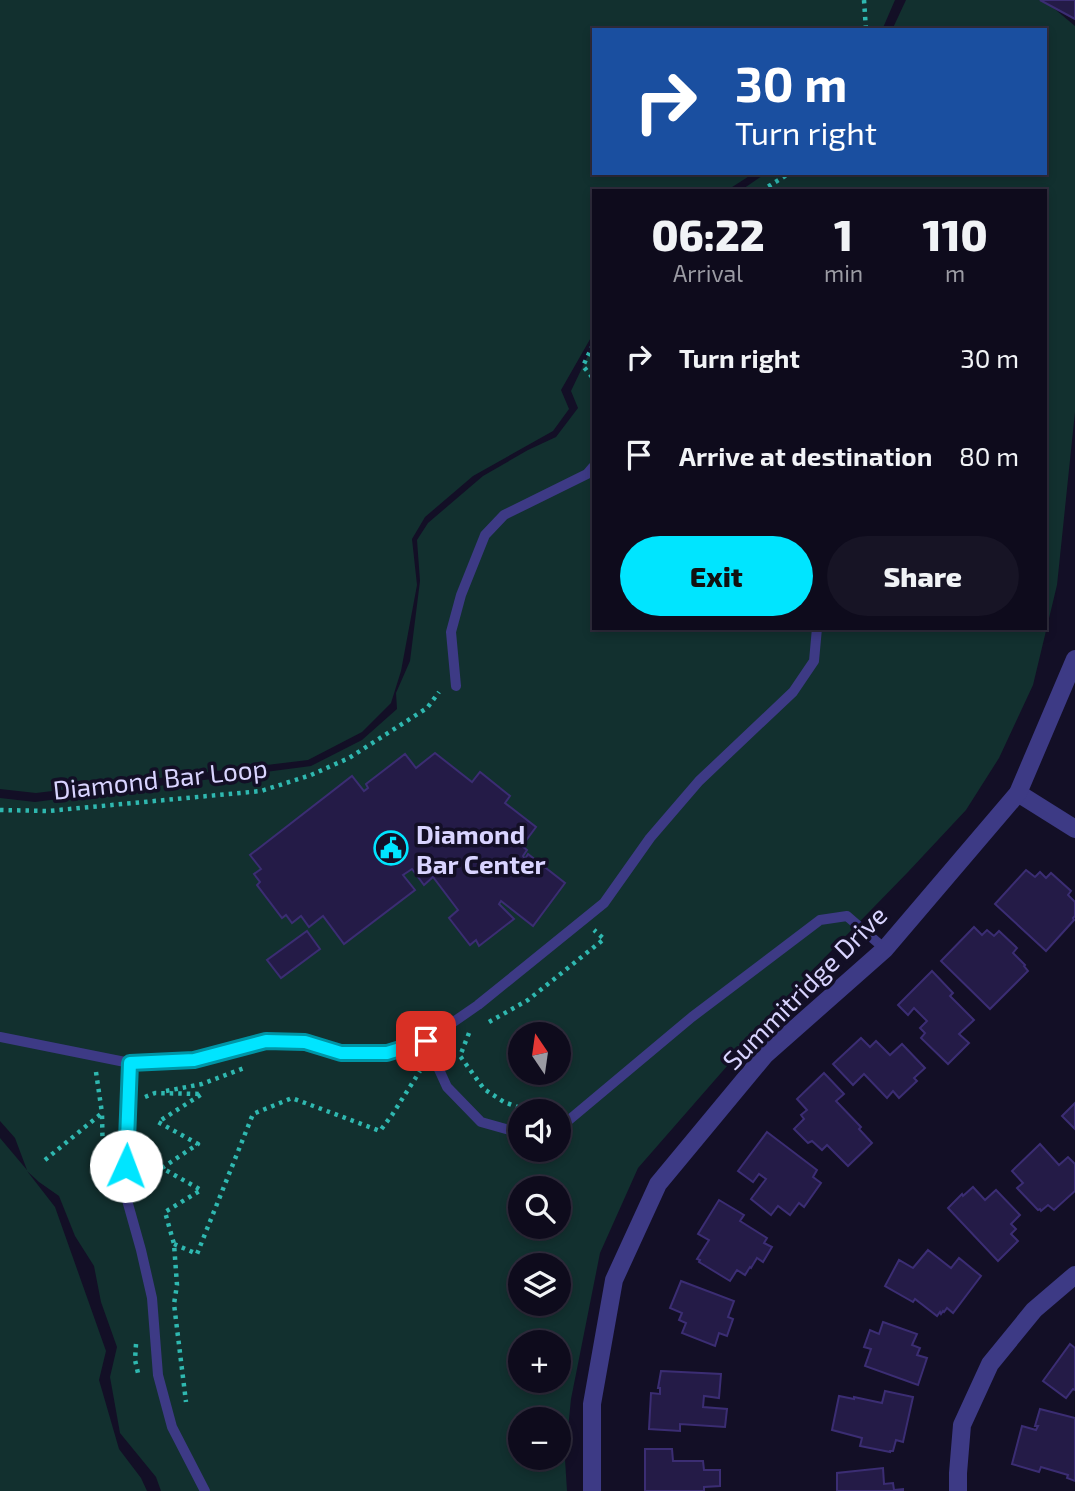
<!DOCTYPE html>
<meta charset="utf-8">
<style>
body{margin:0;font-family:"Exo 2",sans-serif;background:#171425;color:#f1f3f6;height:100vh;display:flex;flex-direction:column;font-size:26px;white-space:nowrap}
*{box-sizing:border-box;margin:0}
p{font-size:23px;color:#9b9ba3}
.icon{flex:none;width:38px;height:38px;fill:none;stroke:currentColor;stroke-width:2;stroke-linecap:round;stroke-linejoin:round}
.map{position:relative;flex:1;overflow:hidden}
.side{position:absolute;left:592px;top:189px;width:455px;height:441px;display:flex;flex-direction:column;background:#0e0b1c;border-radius:0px;box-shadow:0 4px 10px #0003,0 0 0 2px #2e2b3b}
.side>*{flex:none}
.hud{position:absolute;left:592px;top:28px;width:455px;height:147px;border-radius:0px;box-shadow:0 4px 10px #0003,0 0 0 2px #2e2b3b;background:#1a4fa0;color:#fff;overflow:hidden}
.needle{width:46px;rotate:347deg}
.fabs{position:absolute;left:508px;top:1022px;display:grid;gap:14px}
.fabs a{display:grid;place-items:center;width:63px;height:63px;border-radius:50%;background:#0e0b1c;box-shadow:0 4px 10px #0003,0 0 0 2px #2e2b3b;font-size:35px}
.pin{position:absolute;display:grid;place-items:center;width:60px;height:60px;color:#fff;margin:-30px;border-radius:14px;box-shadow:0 4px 10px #0006}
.me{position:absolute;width:77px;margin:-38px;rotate:2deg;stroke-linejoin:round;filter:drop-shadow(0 0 5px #0008)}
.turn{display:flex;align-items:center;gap:24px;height:147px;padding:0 28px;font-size:32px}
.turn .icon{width:91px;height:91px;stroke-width:2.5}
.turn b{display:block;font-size:49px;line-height:60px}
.eta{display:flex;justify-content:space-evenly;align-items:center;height:119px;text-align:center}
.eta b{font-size:42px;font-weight:800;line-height:49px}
.action{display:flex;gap:14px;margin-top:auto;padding:14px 28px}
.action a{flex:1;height:80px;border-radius:42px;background:#00e5ff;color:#111;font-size:28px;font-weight:800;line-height:80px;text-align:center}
.action a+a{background:#171425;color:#f1f3f6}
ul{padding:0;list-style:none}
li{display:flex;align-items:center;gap:21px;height:98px;padding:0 28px}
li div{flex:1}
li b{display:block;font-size:26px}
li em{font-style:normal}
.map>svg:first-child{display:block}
.green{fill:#12302f;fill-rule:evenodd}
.building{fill:#241b47;stroke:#3b2d73;stroke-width:2}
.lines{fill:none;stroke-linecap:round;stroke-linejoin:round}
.path{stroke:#2fb8b0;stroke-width:4.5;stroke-dasharray:3.5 5;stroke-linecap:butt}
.service{stroke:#3d3a85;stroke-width:10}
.minor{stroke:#3d3a85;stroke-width:18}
.route-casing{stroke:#0095a6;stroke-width:18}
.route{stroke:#00e5ff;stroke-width:12}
.labels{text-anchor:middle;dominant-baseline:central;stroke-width:7;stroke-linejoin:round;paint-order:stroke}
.street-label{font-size:26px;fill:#d9d4ff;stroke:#130f26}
.poi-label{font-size:26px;font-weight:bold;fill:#d9d4ff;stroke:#130f26;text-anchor:start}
</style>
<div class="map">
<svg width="1075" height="1491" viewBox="0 0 1075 1491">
<rect width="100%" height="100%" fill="#130f26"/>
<!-- green -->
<g class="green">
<path d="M0,0H895L882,30H593V173H754L726,191H593V334L561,390L569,409L553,431L473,476L425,517L412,539L417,585L401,671L391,703L362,732L308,760L36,793L0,789Z"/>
<path d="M906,0H1044L1075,26V412L1057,585L1033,685L999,758L966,810L908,872L797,986L638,1168L600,1253L571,1399L565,1459L567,1491H161L156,1477L120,1433L110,1377L117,1347L101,1302L94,1266L75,1236L59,1196L39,1182L27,1171L55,1207L106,1351L99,1380L119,1449L141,1478L147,1491H0V1138L27,1170L15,1138L0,1121V798L35,802L311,766L362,740L397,709L396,693L410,661L420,581L417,540L428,523L483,476L528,450L556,437L578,408L571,391L593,345V628H1045V191H740L766,173H1045V30H892ZM520,1034H558V1073H520ZM520,1111H558V1150H520ZM520,1188H558V1227H520ZM520,1265H558V1304H520ZM520,1342H558V1381H520ZM520,1419H558V1458H520Z"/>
</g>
<!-- building -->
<g class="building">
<path d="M1040,0H1075V19Z"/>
<path d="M435,753L472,782L480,772L510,796L505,803L536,827L522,846L527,850L523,856L525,859L528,854L565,883L533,926L501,901L499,904L514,919L479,946L476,940L470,945L449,918L458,910L433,877L424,885L412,869L403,875L415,890L344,944L323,916L309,927L301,916L292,923L286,915L282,918L257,885L260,882L254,874L261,869L250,855L352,776L364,791L368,788L366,784L405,754L416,768Z"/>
<path d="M1026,870L1035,877L1040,872L1046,878L1051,873L1071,891L1068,895L1075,902V916L1073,918L1074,920L1046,951L995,904Z"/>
<path d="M974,927L982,935L987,930L994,936L999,931L1017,948L1013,953L1025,965L1024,966L1028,971L990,1009L941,961Z"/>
<path d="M307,931L320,949L281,978L267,960Z"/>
<path d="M932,971L953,993L950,996L974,1020L959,1034L969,1043L948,1064L921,1038L925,1033L920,1028L927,1021L914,1008L908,1015L898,1005Z"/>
<path d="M861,1038L870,1047L876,1041L890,1055L902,1044L925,1068L914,1078L917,1081L899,1098L893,1091L887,1098L864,1074L853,1085L833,1064Z"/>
<path d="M824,1073L844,1094L836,1101L861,1127L859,1129L872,1143L848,1166L827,1145L822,1150L812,1141L808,1143L794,1129L804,1119L801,1115L807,1110L797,1099Z"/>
<path d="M1075,1103V1129L1062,1116Z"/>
<path d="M767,1132L817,1170L813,1177L821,1183L804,1207L799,1203L790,1215L778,1206L771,1215L751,1199L766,1179L759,1174L753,1182L738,1171Z"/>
<path d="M1040,1144L1059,1165L1068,1157L1075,1164V1191L1054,1210L1048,1205L1041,1211L1040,1209L1038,1210L1017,1188L1023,1183L1012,1171Z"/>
<path d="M973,1187L985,1200L996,1190L1020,1215L1011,1224L1016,1229L1011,1234L1018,1241L998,1261L948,1208L962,1194L963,1196Z"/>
<path d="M719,1200L744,1215L740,1221L767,1238L764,1243L772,1247L763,1262L757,1258L751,1268L750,1267L745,1275L737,1270L730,1281L699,1262L700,1260L697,1259L709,1240L698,1234Z"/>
<path d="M928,1250L951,1268L959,1258L981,1276L953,1313L947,1308L944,1312L943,1311L941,1314L940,1312L937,1316L915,1299L913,1302L885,1286L899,1260L913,1268Z"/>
<path d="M681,1281L734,1301L728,1317L733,1319L727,1336L719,1333L715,1346L682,1333L686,1323L679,1320L682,1313L670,1308Z"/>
<path d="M883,1322L917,1334L912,1345L920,1348L917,1355L927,1358L918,1385L865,1366L871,1349L864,1347L870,1330L879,1334Z"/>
<path d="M1070,1344L1075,1348V1390L1073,1389L1066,1398L1043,1381Z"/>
<path d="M661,1371L721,1374L719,1398L704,1396L703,1407L727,1409L725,1427L680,1424V1431L649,1429L651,1393L660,1394V1388H658Z"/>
<path d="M885,1391L913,1397L903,1442L896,1440L893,1451H890V1452L860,1446L862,1438L832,1430L839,1396L854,1399V1397L882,1403Z"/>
<path d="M1040,1409L1075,1418V1481L1067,1478L1068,1475L1041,1467L1039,1472L1012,1464L1022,1426L1036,1430L1038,1426H1035Z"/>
<path d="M645,1449H672L673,1461H703L704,1470H720V1486L704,1487V1491H645Z"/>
<path d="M883,1468L884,1484L893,1483L894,1490L903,1489V1491H837V1473Z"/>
</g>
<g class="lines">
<!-- path -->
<g class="path">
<path d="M864,0L866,30"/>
<path d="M761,191L790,173"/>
<path d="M593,345L583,366L593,378"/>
<path d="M0,810L48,811L261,791L311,775L349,758L427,708L439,692"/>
<path d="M489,1022L528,1000L604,939L594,930"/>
<path d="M469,1033L460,1056L484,1089L504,1102L528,1111"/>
<path d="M96,1072L102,1113"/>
<path d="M166,1091L202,1084L244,1068"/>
<path d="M145,1097L155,1093L202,1094L158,1122L198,1144L162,1168L201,1190L165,1212L174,1244L177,1285L174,1304L186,1402"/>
<path d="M539,1111L552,1109"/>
<path d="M45,1160L102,1113L103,1164L106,1178"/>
<path d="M174,1244L197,1254L253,1114L292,1098L380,1131L392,1115L420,1071"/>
<path d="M136,1344L135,1360L138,1373"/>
</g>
<!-- service -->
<g class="service">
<path d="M456,686L451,632L461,595L485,535L504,515L587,474L593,467"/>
<path d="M0,1037L130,1063L194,1060L266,1041L305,1042L341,1053H387L426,1041L478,1005L604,903L650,838L699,781L793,692L814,661L817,628"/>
<path d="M426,1041L447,1087L481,1122L520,1133"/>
<path d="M130,1063L125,1193L141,1250L152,1298L158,1375L172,1427L205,1491"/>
<path d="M558,1126L563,1125L692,1017L820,920L847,916L885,949"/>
</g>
<!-- minor -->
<g class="minor">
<path d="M1018,793L1075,829"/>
<path d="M592,1491V1404L614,1280L658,1184L765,1055L885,949L1018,793L1075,659"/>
<path d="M958,1491V1473L962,1425L990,1364L1034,1310L1075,1275"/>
</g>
</g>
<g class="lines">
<defs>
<path id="route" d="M126,1166L130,1063L194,1060L266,1041L305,1042L341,1053H387L426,1041"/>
</defs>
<!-- route casing -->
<use href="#route" class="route-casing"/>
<!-- route -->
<use href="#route" class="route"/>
</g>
<!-- icons -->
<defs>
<symbol id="civic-ring" viewBox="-11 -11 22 22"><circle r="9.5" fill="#130f26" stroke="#00e5ff" stroke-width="1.5"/><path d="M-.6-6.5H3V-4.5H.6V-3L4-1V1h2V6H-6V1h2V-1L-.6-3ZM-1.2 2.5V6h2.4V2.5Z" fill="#00e5ff"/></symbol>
</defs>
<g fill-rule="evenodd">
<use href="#civic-ring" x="372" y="829" width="38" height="38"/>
</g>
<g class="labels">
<!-- street labels -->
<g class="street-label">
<text transform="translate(160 778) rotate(-6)">Diamond Bar Loop</text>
<text transform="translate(804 987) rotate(-45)">Summitridge Drive</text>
</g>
<!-- poi labels -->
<g class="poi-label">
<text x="416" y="833">Diamond<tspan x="416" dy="30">Bar Center</tspan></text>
</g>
</g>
</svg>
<div class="fabs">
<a><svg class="needle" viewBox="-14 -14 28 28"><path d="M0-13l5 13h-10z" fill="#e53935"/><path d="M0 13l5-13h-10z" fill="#9b9ba3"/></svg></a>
<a><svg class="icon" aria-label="sound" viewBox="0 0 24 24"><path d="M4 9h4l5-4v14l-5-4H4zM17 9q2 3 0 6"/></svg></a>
<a><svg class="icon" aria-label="search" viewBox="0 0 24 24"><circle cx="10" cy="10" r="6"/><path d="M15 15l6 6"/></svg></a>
<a><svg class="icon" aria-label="layers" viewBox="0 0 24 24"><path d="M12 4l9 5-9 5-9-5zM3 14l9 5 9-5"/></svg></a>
<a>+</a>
<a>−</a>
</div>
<div class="pin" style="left:426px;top:1041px;background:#d93025"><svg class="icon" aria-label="arrive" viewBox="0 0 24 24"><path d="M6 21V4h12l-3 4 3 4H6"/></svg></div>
<svg class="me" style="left:126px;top:1166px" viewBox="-20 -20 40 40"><circle r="19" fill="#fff"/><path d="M0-13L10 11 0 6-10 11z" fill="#00e5ff"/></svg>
<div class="hud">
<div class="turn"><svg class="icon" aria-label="right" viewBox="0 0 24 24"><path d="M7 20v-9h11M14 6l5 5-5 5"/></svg><div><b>30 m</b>Turn right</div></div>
</div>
<section class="side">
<div class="eta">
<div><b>06:22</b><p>Arrival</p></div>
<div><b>1</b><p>min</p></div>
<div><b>110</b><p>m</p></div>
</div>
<ul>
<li><svg class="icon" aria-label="right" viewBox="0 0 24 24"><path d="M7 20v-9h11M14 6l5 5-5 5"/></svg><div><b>Turn right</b></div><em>30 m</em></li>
<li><svg class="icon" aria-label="arrive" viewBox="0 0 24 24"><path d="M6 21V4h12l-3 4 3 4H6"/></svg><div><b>Arrive at destination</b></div><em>80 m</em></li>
</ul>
<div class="action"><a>Exit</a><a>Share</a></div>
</section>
</div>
